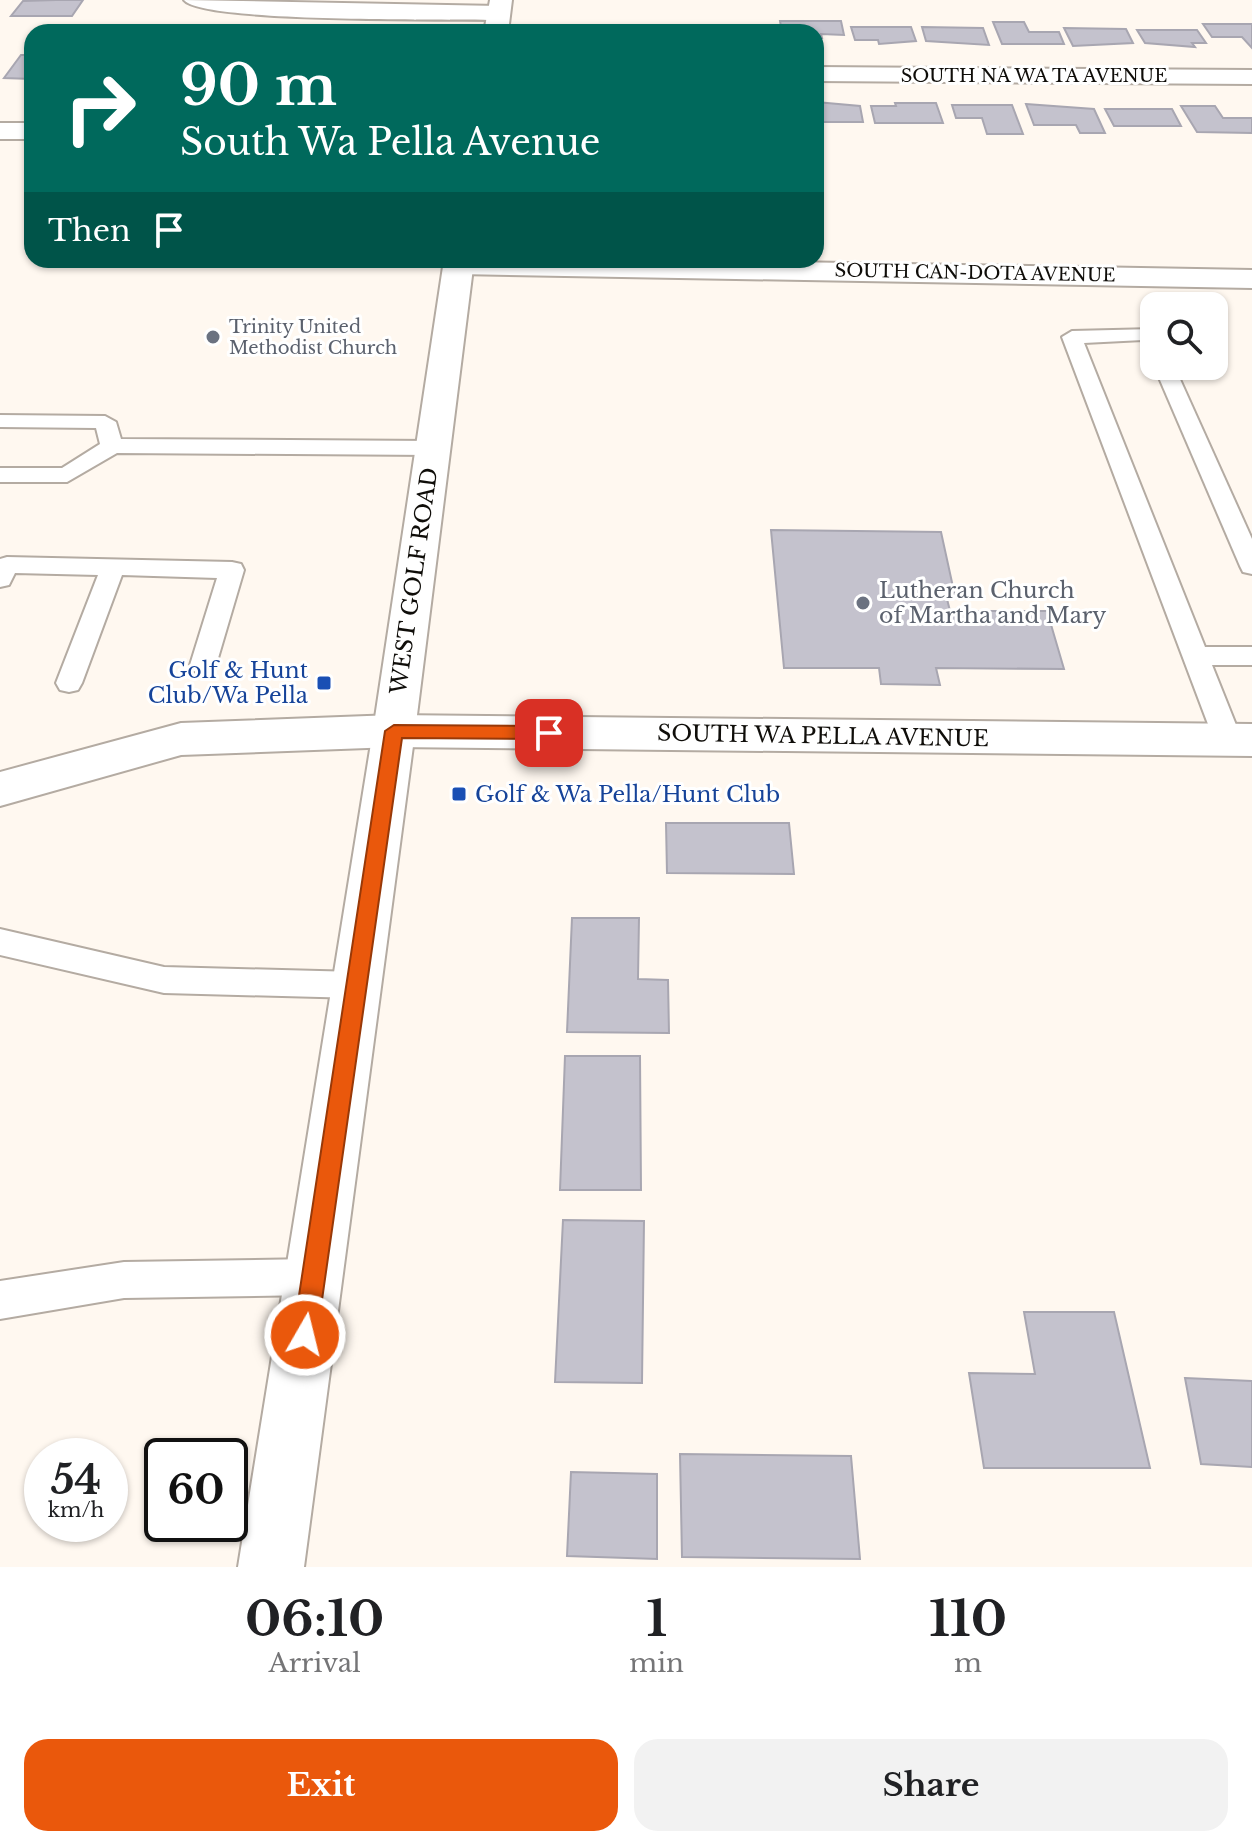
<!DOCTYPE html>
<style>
body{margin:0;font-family:"Libre Baskerville",serif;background:#f2f2f2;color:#202124;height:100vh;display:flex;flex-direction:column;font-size:30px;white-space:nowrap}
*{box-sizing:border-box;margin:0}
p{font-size:26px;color:#757577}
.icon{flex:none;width:44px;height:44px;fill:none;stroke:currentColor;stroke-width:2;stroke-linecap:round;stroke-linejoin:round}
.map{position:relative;height:1567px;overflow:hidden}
.panel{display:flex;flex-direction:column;background:#fff;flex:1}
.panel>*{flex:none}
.banner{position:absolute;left:24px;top:24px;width:800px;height:244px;border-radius:24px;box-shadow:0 2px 6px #0004;background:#00695c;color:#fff;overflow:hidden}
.fabs{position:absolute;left:1140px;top:292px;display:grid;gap:16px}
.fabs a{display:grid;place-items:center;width:88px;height:88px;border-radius:16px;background:#fff;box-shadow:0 2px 6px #0004;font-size:40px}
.speed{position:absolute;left:24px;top:1438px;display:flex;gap:16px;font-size:40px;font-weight:700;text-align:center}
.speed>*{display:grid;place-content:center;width:104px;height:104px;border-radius:50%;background:#fff;box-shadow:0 2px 6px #0004;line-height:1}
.speed small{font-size:20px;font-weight:400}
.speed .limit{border:4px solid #111;border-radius:12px;background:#fff;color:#111}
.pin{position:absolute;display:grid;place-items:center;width:68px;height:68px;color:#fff;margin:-34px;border-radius:16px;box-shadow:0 4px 12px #0006}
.me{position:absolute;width:88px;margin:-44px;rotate:8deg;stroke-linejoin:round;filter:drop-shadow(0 0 6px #0008)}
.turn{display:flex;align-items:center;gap:28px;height:168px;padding:0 24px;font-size:36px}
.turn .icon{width:104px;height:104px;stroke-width:2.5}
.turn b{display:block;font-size:56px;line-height:68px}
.then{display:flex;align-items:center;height:76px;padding:0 24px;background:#0003;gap:16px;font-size:30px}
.eta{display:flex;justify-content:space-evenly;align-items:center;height:136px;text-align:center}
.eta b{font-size:48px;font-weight:700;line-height:56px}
.button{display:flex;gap:16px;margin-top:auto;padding:16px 24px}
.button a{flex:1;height:92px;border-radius:24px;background:#ea580c;color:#fff;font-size:32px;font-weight:700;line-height:92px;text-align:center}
.button a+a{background:#f2f2f2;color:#202124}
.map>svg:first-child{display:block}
.building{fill:#c4c2cd;stroke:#a8a6b1;stroke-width:2}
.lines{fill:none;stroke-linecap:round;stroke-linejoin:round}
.service-casing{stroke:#b4aba2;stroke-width:4}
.minor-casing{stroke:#b4aba2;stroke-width:4}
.primary-casing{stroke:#b4aba2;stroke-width:4}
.service{fill:#fff;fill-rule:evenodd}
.minor{fill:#fff;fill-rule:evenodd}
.primary{fill:#fff;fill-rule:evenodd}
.route{fill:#ea580c;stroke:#983908;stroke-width:2}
.worship-dot{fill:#6b7280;stroke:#fff;stroke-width:3}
.transit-dot{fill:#1a4fb4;stroke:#fff;stroke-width:3}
.labels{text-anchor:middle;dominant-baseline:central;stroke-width:6;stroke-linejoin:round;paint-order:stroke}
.far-street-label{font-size:18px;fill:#0f0d09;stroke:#fff}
.far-worship-label{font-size:18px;fill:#5b616d;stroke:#fff;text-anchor:start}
.street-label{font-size:22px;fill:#0f0d09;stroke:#fff}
.worship-label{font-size:22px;fill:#5b616d;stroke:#fff;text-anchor:start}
.transit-label{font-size:22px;fill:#164399;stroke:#fff;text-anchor:end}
</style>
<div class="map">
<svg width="1252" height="1567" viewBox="0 0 1252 1567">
<rect width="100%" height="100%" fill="#fff8f0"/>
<!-- building -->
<g class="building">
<path d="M56,0H83L72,16H11L23,1Z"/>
<path d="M780,21H841L844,35L821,34L822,38H816V32H782Z"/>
<path d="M993,22H1024L1029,32H1059L1064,44H1002Z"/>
<path d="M1203,24H1252V48L1242,37H1212Z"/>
<rect x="710" y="25" width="61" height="7"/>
<path d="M851,27H911L916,41L879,44L878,40H855Z"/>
<path d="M922,27L983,28L989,45L926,41Z"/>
<path d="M1064,28L1126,29L1133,43L1073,46Z"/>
<path d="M1137,30H1197L1206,43H1192L1195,47L1145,43Z"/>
<path d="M21,55H32V79L4,78Z"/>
<path d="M816,102L860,106L863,122H816Z"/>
<path d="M895,103H936L943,123H875L871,106H896Z"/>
<path d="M1026,104L1094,109L1105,133H1080L1076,125H1034Z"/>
<path d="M952,105H1012L1023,134H987L982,118H956Z"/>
<path d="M1181,106H1215L1223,118H1252V133L1197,132Z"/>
<path d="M1105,109H1172L1181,126H1114Z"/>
<path d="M771,530L941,532L955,596L946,595L950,611H1047L1064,669L936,668L940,685L881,684L879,668H784Z"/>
<path d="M666,823H789L794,874L667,873Z"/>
<path d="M572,918H639L638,979L668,980L669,1033L567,1032Z"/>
<path d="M565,1056H640L641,1190H560Z"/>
<path d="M563,1220L644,1221L642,1383L555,1382Z"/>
<path d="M1024,1312H1114L1150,1468H984L969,1373L1035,1374Z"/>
<path d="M1185,1378L1252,1381V1467L1201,1464Z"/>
<path d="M680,1454L851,1456L860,1559L682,1557Z"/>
<path d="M571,1472L657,1474V1559L567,1556Z"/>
</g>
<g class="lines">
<defs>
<g id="service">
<path d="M1154,329V349L1147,347L1143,340L1084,343L1205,647H1252V665H1212L1242,740L1238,747L1228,750L1218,747L1214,740L1062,337L1072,331Z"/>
<path d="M1154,366H1174L1252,539V574L1243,572L1240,566Z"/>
<path d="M0,415L105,416L116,422L121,439L432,441L443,448L432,455L117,453L67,482H0V468H62L100,444L96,428L0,427Z"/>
<path d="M7,557L232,562L241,564L244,570L216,665L212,671L203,674L194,671L190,665L217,578L122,575L82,683L78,690L69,692L60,690L56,683L98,575L15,573L9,585L0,587V559Z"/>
<path d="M0,929L164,967L357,972L368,976L373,985L368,994L357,998L164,993L0,955Z"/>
<path d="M313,1259L326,1264L331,1277L326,1290L313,1295L124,1298L0,1319V1281L124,1262Z"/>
</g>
<g id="minor">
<path d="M184,0L499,6L507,8L510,13L507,18L499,20C456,19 201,23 184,0Z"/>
<path d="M816,67L1252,70V84L816,81Z"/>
<rect x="0" y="123" width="32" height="16"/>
<path d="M447,260H681L1252,270V288L458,274L448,271L443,265Z"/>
<path d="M394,715L1252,724V756L394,747L181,755L0,806V772L181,723Z"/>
</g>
<g id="primary">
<path d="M490,0H512L508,32H484Z"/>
<path d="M444,260H474L415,731L304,1567H238L373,731Z"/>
</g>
</defs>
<!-- service casing -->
<use href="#service" class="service-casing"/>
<!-- minor casing -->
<use href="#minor" class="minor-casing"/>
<!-- primary casing -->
<use href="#primary" class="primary-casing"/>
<!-- service -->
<use href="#service" class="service"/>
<!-- minor -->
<use href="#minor" class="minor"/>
<!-- primary -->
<use href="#primary" class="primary"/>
</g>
<!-- route -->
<path class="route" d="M394,725L549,726L557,733L549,739L402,738L317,1335L314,1344L305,1348L296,1344L293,1335L385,731Z"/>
<!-- markers -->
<g class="worship-dot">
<circle cx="213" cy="337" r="8"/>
<circle cx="863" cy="603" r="8"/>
</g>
<g class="transit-dot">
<rect x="316" y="675" width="16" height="16" rx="4"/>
<rect x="451" y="786" width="16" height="16" rx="4"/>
</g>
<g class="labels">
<!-- far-street labels -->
<g class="far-street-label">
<text x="1034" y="76">SOUTH NA WA TA AVENUE</text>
<text transform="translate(975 273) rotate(1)">SOUTH CAN-DOTA AVENUE</text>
</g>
<!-- far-worship labels -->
<g class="far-worship-label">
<text x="229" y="327">Trinity United<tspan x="229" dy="21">Methodist Church</tspan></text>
</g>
<!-- street labels -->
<g class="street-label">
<text transform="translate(414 581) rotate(-82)">WEST GOLF ROAD</text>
<text transform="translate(823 736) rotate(1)">SOUTH WA PELLA AVENUE</text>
</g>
<!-- worship labels -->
<g class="worship-label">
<text x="879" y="590">Lutheran Church<tspan x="879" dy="25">of Martha and Mary</tspan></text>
</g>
<!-- transit labels -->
<g class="transit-label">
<text x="308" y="670">Golf &amp; Hunt<tspan x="308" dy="25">Club/Wa Pella</tspan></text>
<text x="475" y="794" text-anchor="start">Golf &amp; Wa Pella/Hunt Club</text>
</g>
</g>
</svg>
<div class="fabs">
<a><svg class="icon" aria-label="search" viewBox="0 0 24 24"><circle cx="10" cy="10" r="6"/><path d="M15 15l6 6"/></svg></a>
</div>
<div class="speed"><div>54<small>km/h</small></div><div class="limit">60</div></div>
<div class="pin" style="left:549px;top:733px;background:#d93025"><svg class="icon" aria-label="arrive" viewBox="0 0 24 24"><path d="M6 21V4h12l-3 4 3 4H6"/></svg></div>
<svg class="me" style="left:305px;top:1335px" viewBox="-20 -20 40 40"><circle r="17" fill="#ea580c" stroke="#fff" stroke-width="3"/><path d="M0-11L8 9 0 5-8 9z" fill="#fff"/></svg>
<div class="banner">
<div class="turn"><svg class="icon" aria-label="right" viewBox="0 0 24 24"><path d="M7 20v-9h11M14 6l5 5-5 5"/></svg><div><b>90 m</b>South Wa Pella Avenue</div></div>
<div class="then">Then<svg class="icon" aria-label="arrive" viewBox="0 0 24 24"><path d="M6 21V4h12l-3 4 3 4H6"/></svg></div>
</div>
</div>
<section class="panel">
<div class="eta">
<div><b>06:10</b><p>Arrival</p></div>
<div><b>1</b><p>min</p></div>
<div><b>110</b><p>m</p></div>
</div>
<div class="button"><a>Exit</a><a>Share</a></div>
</section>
